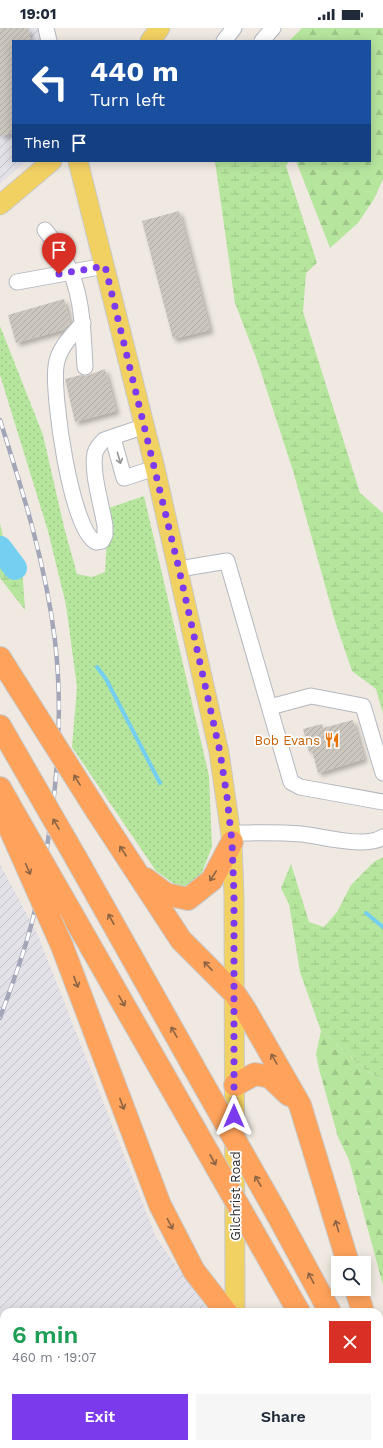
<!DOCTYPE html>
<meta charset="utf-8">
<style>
body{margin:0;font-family:"Work Sans",sans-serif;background:#f6f6f7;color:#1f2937;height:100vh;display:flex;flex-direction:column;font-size:15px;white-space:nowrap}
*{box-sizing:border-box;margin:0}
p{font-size:13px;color:#747a83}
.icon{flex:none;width:22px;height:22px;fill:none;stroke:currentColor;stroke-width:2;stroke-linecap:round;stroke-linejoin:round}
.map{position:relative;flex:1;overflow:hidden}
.drawer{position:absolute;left:0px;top:1280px;width:383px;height:140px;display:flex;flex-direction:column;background:#fff;border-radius:12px 12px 0 0;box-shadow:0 2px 10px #0003}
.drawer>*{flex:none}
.hud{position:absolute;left:12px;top:12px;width:359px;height:122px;border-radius:0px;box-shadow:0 2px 10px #0003;background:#1a4fa0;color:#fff;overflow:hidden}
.buttons{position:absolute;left:331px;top:1228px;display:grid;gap:8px}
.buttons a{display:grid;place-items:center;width:40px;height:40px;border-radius:0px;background:#fff;box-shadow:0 2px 10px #0003;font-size:20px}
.pin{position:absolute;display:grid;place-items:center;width:34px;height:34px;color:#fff;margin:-41px -17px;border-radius:50% 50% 50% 0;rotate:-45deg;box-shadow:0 0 4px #0007}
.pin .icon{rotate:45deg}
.me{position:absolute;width:44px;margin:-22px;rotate:0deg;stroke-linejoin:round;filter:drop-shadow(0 0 3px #0008)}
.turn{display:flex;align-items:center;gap:14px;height:84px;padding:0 12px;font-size:18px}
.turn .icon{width:52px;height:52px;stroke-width:2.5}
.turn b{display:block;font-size:28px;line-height:34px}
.then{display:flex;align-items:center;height:38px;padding:0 12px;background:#0003;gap:8px;font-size:15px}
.round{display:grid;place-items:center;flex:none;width:42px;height:42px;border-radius:0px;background:#f6f6f7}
.head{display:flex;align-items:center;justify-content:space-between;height:68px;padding:0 12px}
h1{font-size:24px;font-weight:600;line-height:30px;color:#1e9e55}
.primary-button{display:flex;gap:8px;margin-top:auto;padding:8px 12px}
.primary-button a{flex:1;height:46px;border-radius:0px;background:#7c3aed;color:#fff;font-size:16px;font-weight:600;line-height:46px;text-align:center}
.primary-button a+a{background:#f6f6f7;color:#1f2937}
.status{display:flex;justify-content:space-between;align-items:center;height:28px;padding:0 20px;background:#fff;direction:ltr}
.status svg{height:11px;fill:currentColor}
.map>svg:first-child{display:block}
.industrial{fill:url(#industrial-furrows)}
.grass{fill:url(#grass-dots)}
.forest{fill:url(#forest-firs)}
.wetland{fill:url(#wetland-marsh)}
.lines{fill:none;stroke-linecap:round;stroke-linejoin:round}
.stream{stroke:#75cff0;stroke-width:4}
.river{stroke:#75cff0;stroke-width:24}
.building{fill:url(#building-hatch);filter:url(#shadow)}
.minor-casing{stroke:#b4b7c1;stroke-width:17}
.major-casing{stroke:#c9c9c9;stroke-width:21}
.highway-casing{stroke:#c9c9c9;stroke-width:24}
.minor{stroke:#fff;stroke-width:15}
.major{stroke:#f2d163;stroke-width:19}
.highway{stroke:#ffa35c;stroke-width:22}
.rail-casing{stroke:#a3a6b8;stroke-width:4.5}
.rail{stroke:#fff;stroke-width:3;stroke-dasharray:9;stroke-linecap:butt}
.highway-bridge-casing{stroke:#c9c9c9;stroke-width:24;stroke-linecap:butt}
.highway-bridge{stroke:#ffa35c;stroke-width:22}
.oneway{stroke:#969696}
.oneway2{stroke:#8c6343}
.route{stroke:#7c3aed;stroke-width:7;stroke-dasharray:0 12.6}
.labels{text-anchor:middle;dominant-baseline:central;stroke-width:3.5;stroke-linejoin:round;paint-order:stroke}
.food-label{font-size:13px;fill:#c56008;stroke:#fff;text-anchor:end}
.street-label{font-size:13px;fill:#2e2e2e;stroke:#fff}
</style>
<div class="status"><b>19:01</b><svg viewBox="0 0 49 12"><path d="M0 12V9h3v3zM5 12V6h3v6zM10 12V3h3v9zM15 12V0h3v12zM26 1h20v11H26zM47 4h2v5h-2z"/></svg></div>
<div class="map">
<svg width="383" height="1420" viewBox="0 0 383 1420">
<defs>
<pattern id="industrial-furrows" width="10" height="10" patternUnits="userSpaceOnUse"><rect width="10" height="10" fill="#e3e1e8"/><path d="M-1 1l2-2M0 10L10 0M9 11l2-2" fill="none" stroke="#c3c1c7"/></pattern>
<pattern id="grass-dots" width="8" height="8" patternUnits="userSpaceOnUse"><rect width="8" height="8" fill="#b6e59e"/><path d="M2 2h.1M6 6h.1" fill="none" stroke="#9dc588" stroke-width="1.8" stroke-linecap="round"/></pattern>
<pattern id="forest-firs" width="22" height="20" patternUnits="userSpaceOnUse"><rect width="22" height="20" fill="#b6e59e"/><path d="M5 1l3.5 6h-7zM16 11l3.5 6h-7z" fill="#9dc588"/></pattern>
<pattern id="wetland-marsh" width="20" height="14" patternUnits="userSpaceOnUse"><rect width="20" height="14" fill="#b6e59e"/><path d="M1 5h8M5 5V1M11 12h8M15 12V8" fill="none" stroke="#9dc588"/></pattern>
<pattern id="building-hatch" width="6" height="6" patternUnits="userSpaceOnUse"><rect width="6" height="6" fill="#cbc7bf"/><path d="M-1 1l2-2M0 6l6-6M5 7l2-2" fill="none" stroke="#afaba4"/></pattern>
<filter id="shadow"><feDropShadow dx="3.5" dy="3.5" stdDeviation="2" flood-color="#0004"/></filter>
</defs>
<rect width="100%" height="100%" fill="#efe9e1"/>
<!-- industrial -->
<g class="industrial">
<path d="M0,0H39L42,13H13V133H26L0,156Z"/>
<path d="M0,836L38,907L156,1209L209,1284H4V1416H233V1420H0Z"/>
<path d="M248,1416H318L321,1420H246Z"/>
</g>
<!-- grass -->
<path class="grass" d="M0,298L43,407L64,499L77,546L92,549L105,544L109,480L144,468L209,748L212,819L198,854L180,860L156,843L72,719L77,659L66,577L48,503L0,347Z"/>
<!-- forest -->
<g class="forest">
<path d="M302,0H383V151L374,171L358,195L330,220L296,133H370V13H289Z"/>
<path d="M321,1003L367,1043L383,1052V1257L349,1132L338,1109L319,1041L316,1026Z"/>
</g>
<!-- wetland -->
<g class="wetland">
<path d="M215,133H289L286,138L317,235L306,245L303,284L360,465L383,485V686L376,661L352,643L335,593L294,446L257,332L235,275Z"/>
<path d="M0,495L4,513L22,538L25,582L0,550Z"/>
<path d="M383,829V1052L367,1043L321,1003L300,944L289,876L281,860L291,836L309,894L324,899L337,884L351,857L374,834Z"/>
</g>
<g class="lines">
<!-- stream -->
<g class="stream">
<path d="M12,536L15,540"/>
<path d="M97,639L106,651L160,755"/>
<path d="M366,885L383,899"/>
</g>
<!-- river -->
<path class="river" d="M0,520L15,540"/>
</g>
<!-- building -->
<g class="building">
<path d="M0,0H28L31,13H13V105L0,108Z"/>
<path d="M179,183L210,302L173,311L142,193Z"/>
<path d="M64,271L70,295L66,301L16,315L8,287Z"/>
<path d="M105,341L116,383L75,394L65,351L81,347L86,348Z"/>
<path d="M353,692L364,731L318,745L312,723L309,724L303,701L322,696L323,700Z"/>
</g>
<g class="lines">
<defs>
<g id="minor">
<path d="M46,0L49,13"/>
<path d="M224,13L234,0"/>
<path d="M262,13L273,0"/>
<path d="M45,202C82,246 82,284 85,339"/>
<path d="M17,254L105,238"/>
<path d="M83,295C71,308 58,321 56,338C52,366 71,503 96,514L102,513L105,507V498C102,478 91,444 95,425C97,419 100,416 104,412L145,398"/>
<path d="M113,410L124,450L155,440"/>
<path d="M179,541L227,533L291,754L300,759L383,774"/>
<path d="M270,679L311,668L363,678L383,745"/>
<path d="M231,805C254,805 278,804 301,806C322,808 366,821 383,809"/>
<path d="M0,1301L4,1302"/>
<path d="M95,1420L96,1416"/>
</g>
<g id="major">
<path d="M150,13L160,0"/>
<path d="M78,133L155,440L219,724L232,814L234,867L235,1284"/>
<path d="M0,177L52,133"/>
<path d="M233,1420V1416"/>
</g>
<g id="highway">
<path d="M0,630L17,657"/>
<path d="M0,698L16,726"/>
<path d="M0,760L9,776"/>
<path d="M98,785L181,912L235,966L245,981L300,1077L348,1235"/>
<path d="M76,830L193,1038"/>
<path d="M146,851L166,866L188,871L212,852L232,814"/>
<path d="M68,879L193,1098"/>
<path d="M62,918L160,1177L194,1243L226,1284"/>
<path d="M235,1057L255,1046L270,1049L289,1067"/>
<path d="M277,1186L330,1284"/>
<path d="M279,1249L299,1284"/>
<path d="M356,1261L363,1284"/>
<path d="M379,1333L383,1343"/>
<path d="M379,1371L383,1378"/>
<path d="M319,1416L322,1420"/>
<path d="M373,1416L376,1420"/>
<path d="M246,1420L248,1416"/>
</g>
</defs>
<!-- minor casing -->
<use href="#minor" class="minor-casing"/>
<!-- major casing -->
<use href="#major" class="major-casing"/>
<!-- highway casing -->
<use href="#highway" class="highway-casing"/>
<!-- minor -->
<use href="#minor" class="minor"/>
<!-- major -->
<use href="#major" class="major"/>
<!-- highway -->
<use href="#highway" class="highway"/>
<defs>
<path id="rail" d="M0,392C23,464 46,537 55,613C64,690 57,766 43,842C39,863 35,885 29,905C21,934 10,962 0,990"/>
</defs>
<!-- rail casing -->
<use href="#rail" class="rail-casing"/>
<!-- rail -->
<use href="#rail" class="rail"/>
<defs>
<g id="highway-bridge">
<path d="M17,657L98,785"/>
<path d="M16,726L76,830"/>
<path d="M9,776L68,879"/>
<path d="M6,792L62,918"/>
<path d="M193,1038L277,1186"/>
<path d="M193,1098L279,1249"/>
</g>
</defs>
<!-- highway-bridge casing -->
<use href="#highway-bridge" class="highway-bridge-casing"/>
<!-- highway-bridge -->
<use href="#highway-bridge" class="highway-bridge"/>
</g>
<!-- one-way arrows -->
<defs><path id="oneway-shaft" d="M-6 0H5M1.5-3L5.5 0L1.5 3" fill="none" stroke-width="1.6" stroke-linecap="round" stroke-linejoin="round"/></defs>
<use class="oneway" href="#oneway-shaft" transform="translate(119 430) rotate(74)"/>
<g class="oneway2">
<use href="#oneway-shaft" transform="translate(77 752) rotate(-122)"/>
<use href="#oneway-shaft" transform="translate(56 796) rotate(-120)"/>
<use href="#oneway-shaft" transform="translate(123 823) rotate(-123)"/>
<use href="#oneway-shaft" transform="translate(28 841) rotate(66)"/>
<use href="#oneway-shaft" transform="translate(213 848) rotate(123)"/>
<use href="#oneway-shaft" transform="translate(111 891) rotate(-119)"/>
<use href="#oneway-shaft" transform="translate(208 938) rotate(-134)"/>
<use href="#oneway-shaft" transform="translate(76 954) rotate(69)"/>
<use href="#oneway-shaft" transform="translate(122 973) rotate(60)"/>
<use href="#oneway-shaft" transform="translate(174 1004) rotate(-119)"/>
<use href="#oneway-shaft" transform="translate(274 1031) rotate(-120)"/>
<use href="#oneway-shaft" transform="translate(122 1076) rotate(69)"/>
<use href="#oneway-shaft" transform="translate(213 1132) rotate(61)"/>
<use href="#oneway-shaft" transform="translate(258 1153) rotate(-119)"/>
<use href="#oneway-shaft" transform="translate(170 1196) rotate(63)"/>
<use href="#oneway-shaft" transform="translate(337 1198) rotate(-106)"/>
<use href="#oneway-shaft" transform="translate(311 1250) rotate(-118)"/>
</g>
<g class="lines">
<!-- route -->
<path class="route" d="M59,246L105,238L179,541L220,724L227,769L232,814L234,867V1088"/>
</g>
<!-- icons -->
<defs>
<symbol id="restaurant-bare" viewBox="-9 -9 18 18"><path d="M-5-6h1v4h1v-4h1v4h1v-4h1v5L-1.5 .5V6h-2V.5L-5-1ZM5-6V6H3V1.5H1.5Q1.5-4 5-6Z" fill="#e8710a" stroke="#fff" stroke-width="2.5" paint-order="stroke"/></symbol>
</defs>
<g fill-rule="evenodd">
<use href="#restaurant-bare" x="321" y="701" width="22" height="22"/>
</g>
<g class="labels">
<!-- food labels -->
<g class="food-label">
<text x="320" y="712">Bob Evans</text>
</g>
<!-- street labels -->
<g class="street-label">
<text transform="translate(235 1168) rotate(-90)">Gilchrist Road</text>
</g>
</g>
</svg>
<div class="buttons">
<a><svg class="icon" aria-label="search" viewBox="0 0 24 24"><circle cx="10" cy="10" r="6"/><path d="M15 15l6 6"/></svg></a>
</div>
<div class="pin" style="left:59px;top:246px;background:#d93025"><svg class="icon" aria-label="arrive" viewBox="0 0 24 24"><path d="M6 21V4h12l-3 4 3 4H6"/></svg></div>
<svg class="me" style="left:234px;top:1088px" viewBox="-20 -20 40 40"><path d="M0-17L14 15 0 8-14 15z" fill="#7c3aed" stroke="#fff" stroke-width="4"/></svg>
<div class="hud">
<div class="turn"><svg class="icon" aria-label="left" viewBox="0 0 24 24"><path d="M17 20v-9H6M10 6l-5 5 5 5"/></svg><div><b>440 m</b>Turn left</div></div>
<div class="then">Then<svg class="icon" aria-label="arrive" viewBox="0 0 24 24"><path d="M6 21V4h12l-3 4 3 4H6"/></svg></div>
</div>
<section class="drawer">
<div class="head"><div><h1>6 min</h1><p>460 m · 19:07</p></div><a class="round" style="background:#d93025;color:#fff"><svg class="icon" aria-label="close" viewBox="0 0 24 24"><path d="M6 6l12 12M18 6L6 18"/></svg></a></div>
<div class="primary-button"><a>Exit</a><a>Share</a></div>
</section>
</div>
